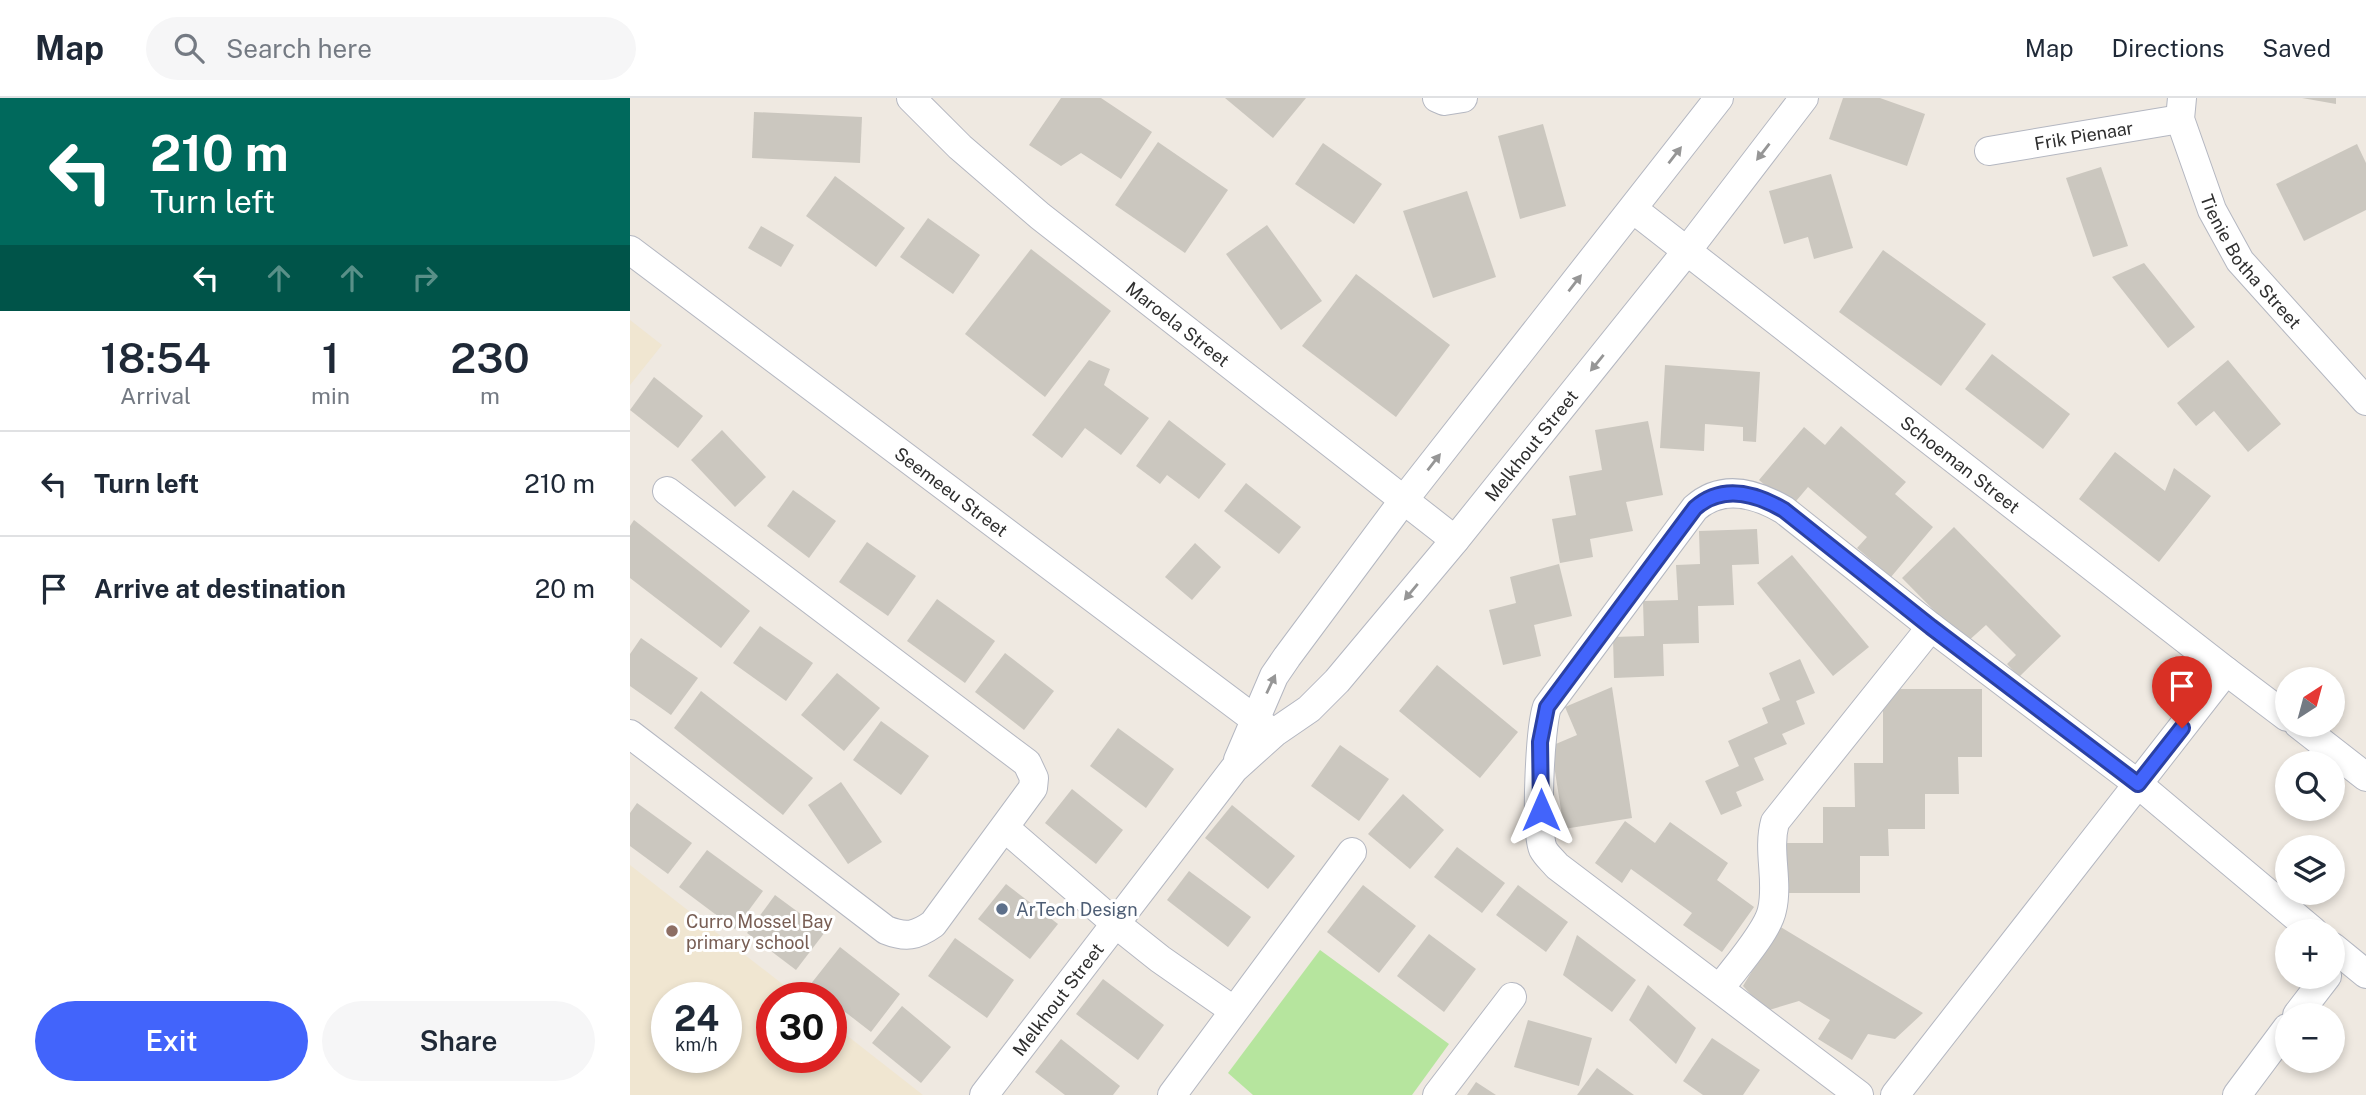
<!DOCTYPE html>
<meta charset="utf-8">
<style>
body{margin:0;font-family:"Public Sans",sans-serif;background:#f6f6f7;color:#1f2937;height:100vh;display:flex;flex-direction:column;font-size:26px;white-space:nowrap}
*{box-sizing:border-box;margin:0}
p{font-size:23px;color:#747a83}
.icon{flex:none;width:38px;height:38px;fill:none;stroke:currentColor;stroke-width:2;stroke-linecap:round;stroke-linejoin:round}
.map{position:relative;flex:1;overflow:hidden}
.details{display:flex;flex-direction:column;background:#fff;width:630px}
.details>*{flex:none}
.top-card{background:#00695c;color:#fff;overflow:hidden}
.needle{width:46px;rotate:36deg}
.controls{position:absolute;left:1645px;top:569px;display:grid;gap:14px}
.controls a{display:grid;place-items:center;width:70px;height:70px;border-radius:50%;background:#fff;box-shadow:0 4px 10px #0003;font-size:35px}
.speed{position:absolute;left:21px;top:884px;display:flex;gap:14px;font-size:35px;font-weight:700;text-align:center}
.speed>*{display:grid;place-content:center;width:91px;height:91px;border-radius:50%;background:#fff;box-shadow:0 4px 10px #0003;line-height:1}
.speed small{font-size:18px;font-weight:400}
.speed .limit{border:10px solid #d22;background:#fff;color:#111}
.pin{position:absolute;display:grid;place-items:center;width:60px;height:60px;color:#fff;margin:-72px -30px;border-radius:50% 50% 50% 0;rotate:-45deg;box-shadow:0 0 7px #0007}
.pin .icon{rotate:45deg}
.me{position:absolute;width:77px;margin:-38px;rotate:0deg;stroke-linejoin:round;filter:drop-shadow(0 0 5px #0008)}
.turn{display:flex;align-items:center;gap:24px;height:147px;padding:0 35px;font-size:32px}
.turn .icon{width:91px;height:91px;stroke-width:2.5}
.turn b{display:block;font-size:49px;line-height:60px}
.lanes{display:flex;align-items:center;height:66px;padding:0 35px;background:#0003;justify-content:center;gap:35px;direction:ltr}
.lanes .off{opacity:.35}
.eta{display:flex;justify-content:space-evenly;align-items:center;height:119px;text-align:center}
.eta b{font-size:42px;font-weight:600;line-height:49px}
.cta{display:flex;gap:14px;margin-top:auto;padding:14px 35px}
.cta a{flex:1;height:80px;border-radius:42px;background:#4264fb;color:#fff;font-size:28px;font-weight:600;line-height:80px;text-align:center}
.cta a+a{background:#f6f6f7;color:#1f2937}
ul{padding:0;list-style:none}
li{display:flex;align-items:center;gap:21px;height:105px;padding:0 35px;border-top:2px solid #e0e1e3}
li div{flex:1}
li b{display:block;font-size:26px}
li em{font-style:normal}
header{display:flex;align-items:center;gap:42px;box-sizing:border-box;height:98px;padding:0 35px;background:#fff;border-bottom:2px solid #e0e1e3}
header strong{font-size:33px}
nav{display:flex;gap:38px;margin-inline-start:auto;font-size:24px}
.search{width:490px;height:63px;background:#f6f6f7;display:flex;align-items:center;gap:18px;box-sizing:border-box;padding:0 24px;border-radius:38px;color:#747a83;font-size:26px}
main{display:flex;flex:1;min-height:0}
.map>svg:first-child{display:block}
.education{fill:#f0e6d1;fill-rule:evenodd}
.green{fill:#b6e59e}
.building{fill:#cbc7bf}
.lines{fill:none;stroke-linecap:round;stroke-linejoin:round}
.minor-casing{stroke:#b4b7c1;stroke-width:30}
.minor{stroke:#fff;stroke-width:28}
.oneway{fill:#969696}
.route-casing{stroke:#2b41a3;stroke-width:18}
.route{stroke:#4264fb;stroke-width:12}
.service-dot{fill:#5c6f8a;stroke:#fff;stroke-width:2.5}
.education-dot{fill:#8d6e63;stroke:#fff;stroke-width:2.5}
.labels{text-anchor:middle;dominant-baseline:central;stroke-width:6;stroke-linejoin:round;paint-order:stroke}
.street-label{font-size:18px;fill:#2e2e2e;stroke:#fff}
.service-label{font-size:18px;fill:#4e5e75;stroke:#fff;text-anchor:start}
.education-label{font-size:18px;fill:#785e54;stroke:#fff;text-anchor:start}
</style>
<header>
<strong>Map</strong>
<div class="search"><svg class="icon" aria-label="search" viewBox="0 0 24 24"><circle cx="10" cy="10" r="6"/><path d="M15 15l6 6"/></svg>Search here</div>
<nav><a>Map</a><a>Directions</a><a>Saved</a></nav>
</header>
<main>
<section class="details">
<div class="top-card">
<div class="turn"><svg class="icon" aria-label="left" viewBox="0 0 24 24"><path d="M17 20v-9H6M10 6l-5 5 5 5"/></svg><div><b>210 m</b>Turn left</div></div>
<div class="lanes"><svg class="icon" aria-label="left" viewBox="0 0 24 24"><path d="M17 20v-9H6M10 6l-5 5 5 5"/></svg><svg class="icon off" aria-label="ahead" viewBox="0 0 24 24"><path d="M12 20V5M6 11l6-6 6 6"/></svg><svg class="icon off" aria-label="ahead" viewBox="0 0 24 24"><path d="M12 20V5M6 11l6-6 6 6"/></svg><svg class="icon off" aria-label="right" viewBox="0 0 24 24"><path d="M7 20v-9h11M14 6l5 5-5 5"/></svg></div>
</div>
<div class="eta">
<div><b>18:54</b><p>Arrival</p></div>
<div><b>1</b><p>min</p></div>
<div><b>230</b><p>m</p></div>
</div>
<ul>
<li><svg class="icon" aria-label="left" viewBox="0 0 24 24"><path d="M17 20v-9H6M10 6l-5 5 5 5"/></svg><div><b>Turn left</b></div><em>210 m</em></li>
<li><svg class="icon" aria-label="arrive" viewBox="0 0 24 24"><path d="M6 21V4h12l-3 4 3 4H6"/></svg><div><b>Arrive at destination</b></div><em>20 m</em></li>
</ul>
<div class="cta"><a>Exit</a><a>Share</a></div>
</section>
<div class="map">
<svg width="1736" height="997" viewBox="0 0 1736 997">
<rect width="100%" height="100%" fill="#efe9e1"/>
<!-- education -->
<g class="education">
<path d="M0,222L32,247L0,287Z"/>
<path d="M0,767L169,899L142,900V959H201V925L293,997H0ZM37,900H96V959H37Z"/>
</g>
<!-- green -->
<path class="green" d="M690,852L819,946L782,997H623L598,975Z"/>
<!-- building -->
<g class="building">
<path d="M431,0H471L522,34L491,81L451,55L431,68L399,47Z"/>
<path d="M595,0H676L643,40Z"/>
<path d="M1213,0H1250L1295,16L1277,68L1199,41Z"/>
<path d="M1672,0H1706V6Z"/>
<path d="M124,14L232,19L230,65L122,60Z"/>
<path d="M913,26L936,108L890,121L868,38Z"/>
<path d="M528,44L598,92L555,155L485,107Z"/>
<path d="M693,45L752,86L724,126L665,86Z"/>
<path d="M1727,46L1736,65V112L1674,143L1646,86Z"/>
<path d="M1471,69L1498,148L1463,159L1436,80Z"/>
<path d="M1201,76L1223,150L1184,161L1178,139L1154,146L1139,93Z"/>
<path d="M205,78L275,130L246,169L176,118Z"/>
<path d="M837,93L866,179L803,200L773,113Z"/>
<path d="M298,120L350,157L323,196L270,159Z"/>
<path d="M637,127L692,203L651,232L596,156Z"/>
<path d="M131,128L164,147L151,169L118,150Z"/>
<path d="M401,151L481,213L415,299L335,236Z"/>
<path d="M1253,152L1356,226L1311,288L1209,214Z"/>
<path d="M1514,165L1565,229L1538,250L1482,179Z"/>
<path d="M726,176L820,247L766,319L672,248Z"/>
<path d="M1362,256L1440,316L1413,351L1335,291Z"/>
<path d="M459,262L480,271L474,287L519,320L491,357L455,330L432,360L402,337Z"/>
<path d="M1598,262L1651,326L1618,354L1584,313L1566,328L1547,305Z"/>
<path d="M1035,267L1130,274L1126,344L1113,343V329L1075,326L1074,353L1030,350Z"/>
<path d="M24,279L73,318L48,350L0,312Z"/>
<path d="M539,322L596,366L569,401L537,377L530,386L506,368Z"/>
<path d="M1018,323L1033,397L996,404L1003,433L960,441L963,459L930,465L922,421L946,417L939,378L972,372L965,332Z"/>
<path d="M1211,328L1276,384L1265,396L1303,429L1261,479L1227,450L1237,439L1178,389L1161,409L1129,382L1174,329L1195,347Z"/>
<path d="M92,332L136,379L105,409L61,362Z"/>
<path d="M1485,354L1535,393L1544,370L1581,398L1529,464L1449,401Z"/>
<path d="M616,385L671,429L649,456L594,413Z"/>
<path d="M163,392L206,423L179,460L137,428Z"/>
<path d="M4,422L120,513L91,550L0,480V428Z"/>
<path d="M1324,429L1431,538L1389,579L1377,566L1386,557L1356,527L1336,545L1272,480Z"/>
<path d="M1127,431L1129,466L1102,467L1104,507L1068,508L1069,545L1033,546L1034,578L984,580L983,539L1014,538L1013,503L1048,502L1046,467L1070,466L1069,433Z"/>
<path d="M237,444L286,478L258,518L209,484Z"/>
<path d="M565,445L591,469L562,502L535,479Z"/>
<path d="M1162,457L1239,549L1203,578L1127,485Z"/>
<path d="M929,466L942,518L904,527L911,558L873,567L859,512L886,505L880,479Z"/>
<path d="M307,501L365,543L335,585L277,543Z"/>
<path d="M130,528L183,565L156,603L103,565Z"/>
<path d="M11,540L68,580L41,617L0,588V556Z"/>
<path d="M375,555L424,593L394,632L345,594Z"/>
<path d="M1170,561L1185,595L1166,603L1175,626L1152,636L1157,646L1124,660L1134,682L1106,694L1112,708L1091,717L1075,683L1109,668L1098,643L1138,625L1132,610L1150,602L1139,575Z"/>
<path d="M807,567L888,634L850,680L769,613Z"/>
<path d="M207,575L250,610L214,653L171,617Z"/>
<path d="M982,589L1002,720L934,731L921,648L947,637L935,609Z"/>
<path d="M1253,591H1352V659H1328L1329,696H1295V731H1258L1259,758H1230V795H1149V745H1193V709H1225L1224,665H1253Z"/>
<path d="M71,593L183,680L153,717L44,630Z"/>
<path d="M251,623L299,658L271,697L223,662Z"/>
<path d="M488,630L544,671L516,710L460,668Z"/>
<path d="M710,647L759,681L729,723L681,688Z"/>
<path d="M211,684L252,744L218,766L178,707Z"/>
<path d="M442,691L493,732L466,766L415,725Z"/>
<path d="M773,696L814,732L780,771L738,736Z"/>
<path d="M7,705L62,745L38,776L0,748V715Z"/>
<path d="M602,707L665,758L638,791L575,740Z"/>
<path d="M995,723L1025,745L1040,724L1098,765L1087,782L1124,809L1092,854L1053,827L1062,815L1001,771L992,785L965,765Z"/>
<path d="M827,749L875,785L852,815L804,779Z"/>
<path d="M77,752L133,793L105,831L49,789Z"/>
<path d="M559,773L621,819L598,849L537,802Z"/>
<path d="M376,786L428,826L400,861L348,821Z"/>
<path d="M733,787L786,828L749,875L697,834Z"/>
<path d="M888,787L938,824L916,854L866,817Z"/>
<path d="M145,797L195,834L166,872L117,835Z"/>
<path d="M1149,828L1293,915L1265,941L1238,936L1222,962L1188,941L1200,922L1169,903L1136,913L1113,888Z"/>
<path d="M799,836L846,871L814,914L767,878Z"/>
<path d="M947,837L1006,882L982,914L933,877Z"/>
<path d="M325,840L384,882L357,920L298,878Z"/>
<path d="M210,849L270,896L241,934L201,903V900H196L180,887Z"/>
<path d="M473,881L534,927L508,962L446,916Z"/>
<path d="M1018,887L1066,930L1046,966L999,922Z"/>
<path d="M272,908L321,949L291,985L242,945Z"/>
<path d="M898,922L962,940L949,988L884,969Z"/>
<path d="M1082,940L1130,972L1113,997H1073L1053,983Z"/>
<path d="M431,941L490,988L483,997H435L405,974Z"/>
<path d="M967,970L1004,997H947Z"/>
<path d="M846,984L866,997H837Z"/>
</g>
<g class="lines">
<defs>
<g id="minor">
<path id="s1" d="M281,0L330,49L410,118L825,442"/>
<path d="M807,0L814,3L833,0"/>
<path id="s2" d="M1552,0L1550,21L1582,112L1610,163L1736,303"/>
<path id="s3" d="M1359,53L1550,21"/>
<path id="s4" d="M1003,111L1596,573L1657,619"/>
<path id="s5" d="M0,152L639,632"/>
<path d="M1668,626L1736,679"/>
<path d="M0,636L256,832C276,840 286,838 303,826L403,690L404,680L397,665L37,393"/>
<path d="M608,662L644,578L657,559L773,403L1089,0"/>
<path d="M375,730L486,826L530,861L603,912"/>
<path d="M1703,849L1736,876"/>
<path d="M1090,890C1104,871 1138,833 1142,812C1149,783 1137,753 1145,724L1301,529"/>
<path d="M1667,917L1697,878"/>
<path id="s6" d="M354,997L604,671L644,635L679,611L707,583L825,442L1056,154L1174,0"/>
<path d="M542,997L722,754"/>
<path d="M807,997L882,899"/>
<path d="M1229,997L927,768C923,763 916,757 913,751C905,732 910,630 917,609L1065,410C1092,386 1125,395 1154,412L1301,529L1508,686L1683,833"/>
<path d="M1265,997L1596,573"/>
<path d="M1607,997L1657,930"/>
</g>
</defs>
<!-- minor casing -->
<use href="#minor" class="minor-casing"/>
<!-- minor -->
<use href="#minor" class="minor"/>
</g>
<!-- one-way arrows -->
<defs><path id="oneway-solid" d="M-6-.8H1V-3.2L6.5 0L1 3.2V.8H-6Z" transform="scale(1.75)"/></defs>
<g class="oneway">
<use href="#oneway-solid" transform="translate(1133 54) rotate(128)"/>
<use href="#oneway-solid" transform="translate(1045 57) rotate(-52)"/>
<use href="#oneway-solid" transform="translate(945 185) rotate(-52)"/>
<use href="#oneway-solid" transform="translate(967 265) rotate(129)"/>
<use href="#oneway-solid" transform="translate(804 364) rotate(-52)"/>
<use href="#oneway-solid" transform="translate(781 494) rotate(130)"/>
<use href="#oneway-solid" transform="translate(641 586) rotate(-65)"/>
</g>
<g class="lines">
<defs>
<path id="route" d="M911,712L910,644L917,609L1065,410C1092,386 1125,395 1154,412L1301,529L1508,686L1552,630"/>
</defs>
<!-- route casing -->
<use href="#route" class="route-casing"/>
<!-- route -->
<use href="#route" class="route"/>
</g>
<!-- markers -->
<circle class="service-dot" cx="372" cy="811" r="7"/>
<circle class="education-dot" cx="42" cy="833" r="7"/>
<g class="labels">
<!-- street labels -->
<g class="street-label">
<text stroke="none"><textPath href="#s3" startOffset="96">Frik Pienaar</textPath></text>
<text stroke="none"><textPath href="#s2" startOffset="182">Tienie Botha Street</textPath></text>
<text stroke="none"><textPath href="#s1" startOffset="350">Maroela Street</textPath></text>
<text stroke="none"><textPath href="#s6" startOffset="852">Melkhout Street</textPath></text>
<text stroke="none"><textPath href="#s4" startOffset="415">Schoeman Street</textPath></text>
<text stroke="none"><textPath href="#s5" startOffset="402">Seemeeu Street</textPath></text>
<text stroke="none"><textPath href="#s6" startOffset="121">Melkhout Street</textPath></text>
</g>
<!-- service labels -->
<g class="service-label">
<text x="386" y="811">ArTech Design</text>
</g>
<!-- education labels -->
<g class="education-label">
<text x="56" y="823">Curro Mossel Bay<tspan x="56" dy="21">primary school</tspan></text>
</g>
</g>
</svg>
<div class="controls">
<a><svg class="needle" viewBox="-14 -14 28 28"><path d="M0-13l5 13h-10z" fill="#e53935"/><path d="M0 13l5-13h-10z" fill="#747a83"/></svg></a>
<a><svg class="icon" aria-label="search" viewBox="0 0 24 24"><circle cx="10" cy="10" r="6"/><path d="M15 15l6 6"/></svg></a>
<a><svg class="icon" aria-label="layers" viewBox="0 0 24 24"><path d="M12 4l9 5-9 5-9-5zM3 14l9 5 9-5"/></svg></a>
<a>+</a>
<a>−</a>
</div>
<div class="speed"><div>24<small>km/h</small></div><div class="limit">30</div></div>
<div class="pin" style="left:1552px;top:630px;background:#d93025"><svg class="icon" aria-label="arrive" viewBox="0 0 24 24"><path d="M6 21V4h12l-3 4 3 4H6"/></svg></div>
<svg class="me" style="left:911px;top:712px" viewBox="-20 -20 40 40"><path d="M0-17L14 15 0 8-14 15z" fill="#4264fb" stroke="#fff" stroke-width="4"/></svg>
</div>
</main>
